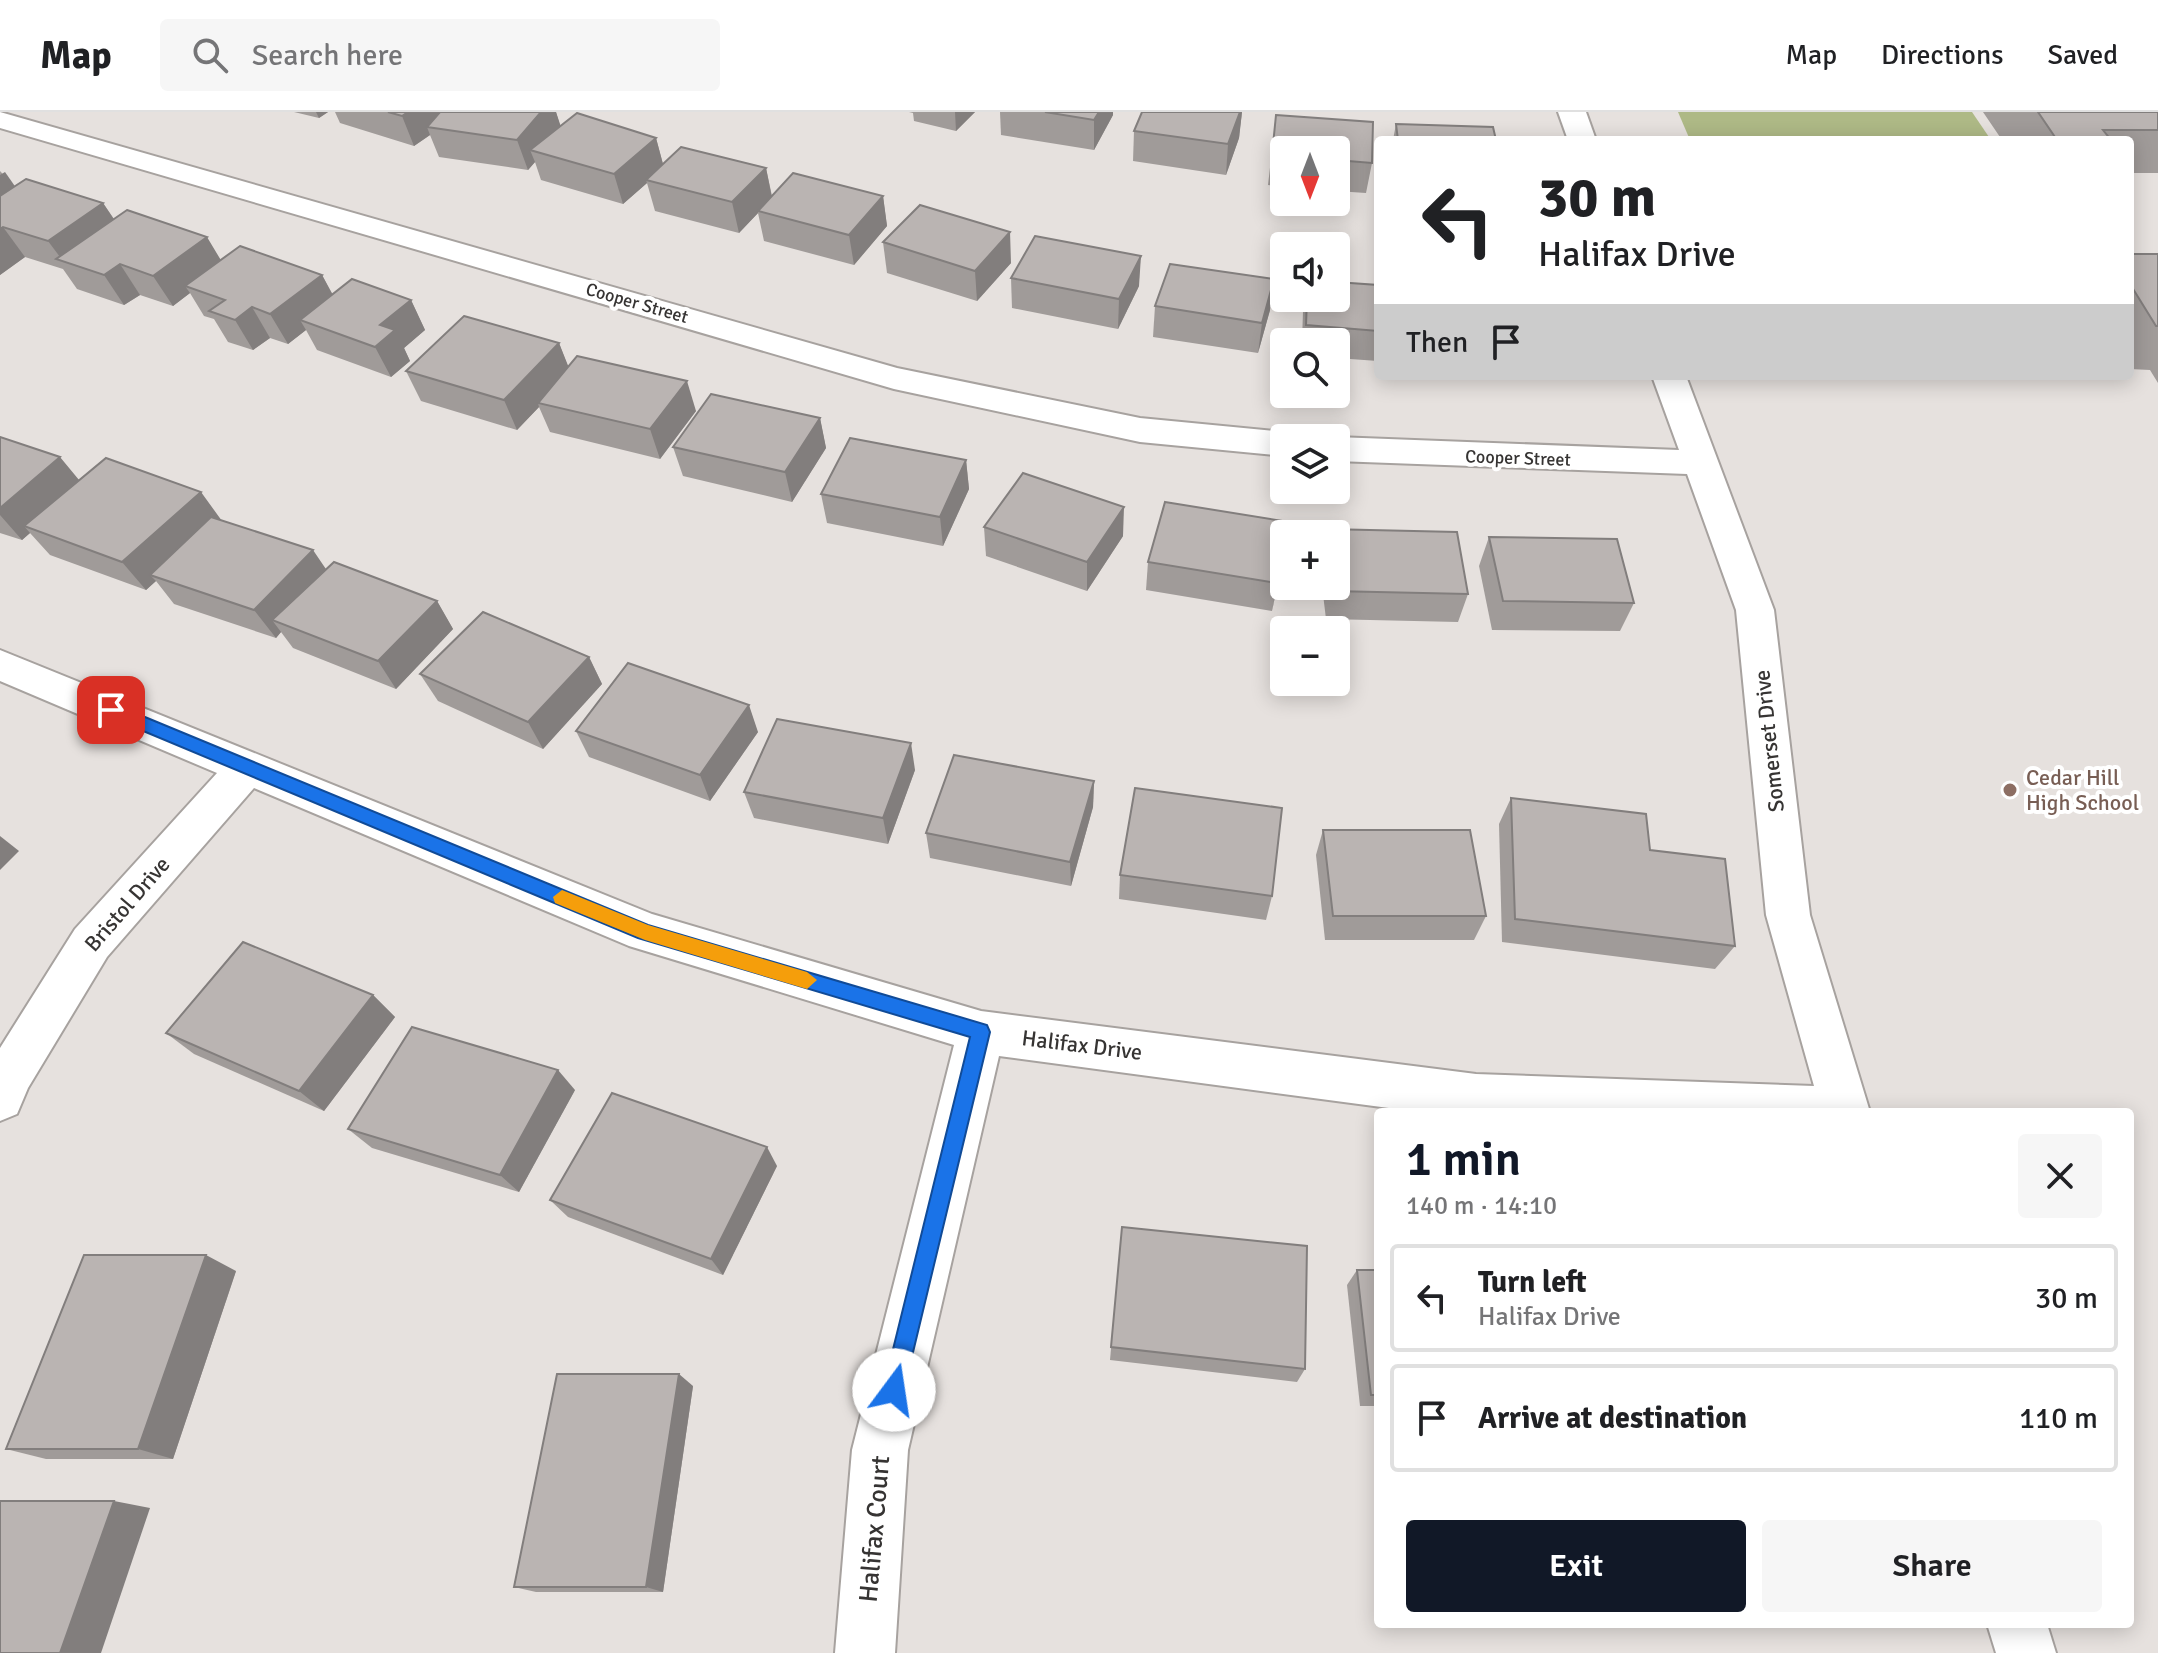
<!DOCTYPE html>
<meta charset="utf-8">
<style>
body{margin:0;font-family:Signika,sans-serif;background:#f6f6f6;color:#202124;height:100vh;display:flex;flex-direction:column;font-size:30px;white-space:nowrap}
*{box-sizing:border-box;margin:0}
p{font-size:26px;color:#757577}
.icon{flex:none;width:44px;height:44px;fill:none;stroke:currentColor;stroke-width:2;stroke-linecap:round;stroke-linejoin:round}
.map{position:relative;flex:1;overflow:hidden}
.panel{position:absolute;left:1374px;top:996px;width:760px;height:520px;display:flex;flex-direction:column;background:#fff;border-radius:8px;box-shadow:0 4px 20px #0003}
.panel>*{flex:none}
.guide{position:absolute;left:1374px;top:24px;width:760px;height:244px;border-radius:8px;box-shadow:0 4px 20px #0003;background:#fff;color:#202124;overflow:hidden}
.needle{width:52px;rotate:180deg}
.tools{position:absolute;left:1270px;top:24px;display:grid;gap:16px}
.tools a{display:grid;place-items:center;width:80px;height:80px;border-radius:8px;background:#fff;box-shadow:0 4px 20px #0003;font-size:40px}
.pin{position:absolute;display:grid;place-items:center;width:68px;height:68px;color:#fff;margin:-34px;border-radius:16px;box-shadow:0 4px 12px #0006}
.me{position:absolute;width:88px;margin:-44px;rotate:14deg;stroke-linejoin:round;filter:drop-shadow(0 0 6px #0008)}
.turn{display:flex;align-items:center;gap:28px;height:168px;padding:0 32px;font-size:36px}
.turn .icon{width:104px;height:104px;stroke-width:2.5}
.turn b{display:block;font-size:56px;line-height:68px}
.then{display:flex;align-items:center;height:76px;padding:0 32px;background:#0003;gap:16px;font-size:30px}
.round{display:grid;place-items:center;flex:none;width:84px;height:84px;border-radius:8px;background:#f6f6f6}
.summary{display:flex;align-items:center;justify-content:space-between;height:136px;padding:0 32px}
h1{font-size:48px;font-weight:600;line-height:60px;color:#111827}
.button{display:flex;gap:16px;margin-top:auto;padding:16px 32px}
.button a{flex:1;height:92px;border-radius:8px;background:#111827;color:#fff;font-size:32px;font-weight:600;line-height:92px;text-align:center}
.button a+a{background:#f6f6f6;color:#202124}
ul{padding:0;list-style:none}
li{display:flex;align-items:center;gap:24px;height:108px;margin:0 16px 12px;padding:0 16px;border:4px solid #e0e0e0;border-radius:8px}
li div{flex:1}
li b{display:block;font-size:30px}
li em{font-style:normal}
header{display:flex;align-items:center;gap:48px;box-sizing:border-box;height:112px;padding:0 40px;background:#fff;border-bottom:2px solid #e0e0e0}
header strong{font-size:38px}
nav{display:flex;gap:44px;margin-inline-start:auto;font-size:28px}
.search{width:560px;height:72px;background:#f6f6f6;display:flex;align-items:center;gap:20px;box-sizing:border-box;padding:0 28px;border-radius:8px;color:#757577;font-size:30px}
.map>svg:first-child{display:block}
.green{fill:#aeb986}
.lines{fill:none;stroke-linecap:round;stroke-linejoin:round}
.minor-casing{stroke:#a7a29f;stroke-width:4}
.minor{fill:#fff;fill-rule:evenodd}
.wall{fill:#a09b99}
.shaded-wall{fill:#827e7d}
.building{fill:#bab4b2;stroke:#827e7d;stroke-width:2}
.route{fill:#1a73e8;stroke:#114b97;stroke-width:2}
.slow{fill:#f59e0b}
.education-dot{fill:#8d6e63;stroke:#fff;stroke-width:3}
.labels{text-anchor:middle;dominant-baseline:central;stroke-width:8;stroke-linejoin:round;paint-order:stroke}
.far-street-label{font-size:18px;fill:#363433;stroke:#fff}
.street-label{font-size:22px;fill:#363433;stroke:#fff}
.education-label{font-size:22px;fill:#785e54;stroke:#fff;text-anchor:start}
.near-street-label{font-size:26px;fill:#363433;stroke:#fff}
</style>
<header>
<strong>Map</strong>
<div class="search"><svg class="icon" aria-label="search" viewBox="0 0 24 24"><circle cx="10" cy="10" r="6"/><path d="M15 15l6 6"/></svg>Search here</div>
<nav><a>Map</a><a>Directions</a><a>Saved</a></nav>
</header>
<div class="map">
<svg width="2158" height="1541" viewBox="0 0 2158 1541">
<rect width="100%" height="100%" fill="#e6e1de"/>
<!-- green -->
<path class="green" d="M1678,0H1972L1991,28H1690Z"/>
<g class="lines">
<defs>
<g id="minor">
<path d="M0,0L897,256L1140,306L1284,320L1298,326H1284V344L1140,330L894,277L0,16Z"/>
<path d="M1558,0H1586L1596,28H1568Z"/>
<path d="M1652,264H1686L1774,498L1810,803L1870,1000H1419L999,944L908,1338L895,1541H835L852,1338L954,933L629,834L254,676L107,845L28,976L17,1002L0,1009V936L75,817L217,661L0,569V538L652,802L981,899L1476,962L1814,974L1766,803L1736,498L1687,362L1336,349V326H1333L1336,325L1679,338Z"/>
<path d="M1987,1512H2047L2056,1541H1996Z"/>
</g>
</defs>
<!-- minor casing -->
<use href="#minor" class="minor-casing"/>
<!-- minor -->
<use href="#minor" class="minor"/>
</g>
<!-- wall -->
<g class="wall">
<path d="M294,0H328L319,6Z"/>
<path d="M335,0H556L560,14L656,26L663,52L766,56L772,84H883L887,114L854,153L764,129L758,101L739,121L655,99L647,71L623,92L541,68L535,50L528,58L439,45L430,23L414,34L340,11Z"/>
<path d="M909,0H975L956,19L914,9L913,1Z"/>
<path d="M1000,0H1113V3L1094,38L1001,23Z"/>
<path d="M1142,0H1242L1239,26L1226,63L1133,49L1134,19Z"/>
<path d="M1983,0H2158V61H2130V28H2002Z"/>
<path d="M1276,3L1372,51L1366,81L1336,79V38H1284V75L1268,73Z"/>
<path d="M1396,12L1496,28H1393Z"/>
<path d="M0,59L15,75L103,91L114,107L221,148L322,163L333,183L411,188L425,218L404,236L410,249L391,265L317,238L306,218L288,232L270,226L253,238L228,230L214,207L204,204L190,181L173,194L140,183L124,193L77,177L63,157L25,145L0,163Z"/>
<path d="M883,130L1011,151L977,189L887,161Z"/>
<path d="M2130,142H2158V271L2150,258L2130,257Z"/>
<path d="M1011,166L1139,174L1118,217L1012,196Z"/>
<path d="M1378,173V249L1336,246V230H1302L1303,199L1305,186H1336Z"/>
<path d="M1155,194L1270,198L1258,241L1153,225Z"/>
<path d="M559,231L568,255L696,299L660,347L550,320L539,295L517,318L421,289L406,259Z"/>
<path d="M820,306L826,336L792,390L683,364L673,335Z"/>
<path d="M0,325L79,368L222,409L326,457L437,489L453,517L396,577L293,536L281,520L276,526L174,492L156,469L146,478L50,443L30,421L22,428L0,421Z"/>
<path d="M966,348L969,377L943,434L827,411L821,382Z"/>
<path d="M984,415L1123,424L1087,479L986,444Z"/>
<path d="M1326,417L1457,420L1468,482L1458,510L1326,507L1322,474H1336V422H1325Z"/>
<path d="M1489,425L1634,491L1620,519L1492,518L1479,454Z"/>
<path d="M1284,440L1272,499L1146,478L1148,450Z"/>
<path d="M589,545L602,572L543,637L438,589L420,562Z"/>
<path d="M576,619L758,620L710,689L589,645Z"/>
<path d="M915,658L888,732L754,706L744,680Z"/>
<path d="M1094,669L1093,695L1071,774L930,746L926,721Z"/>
<path d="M1511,686L1650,738L1735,834L1715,857L1502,830L1499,712Z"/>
<path d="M1323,718L1486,804L1474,828H1325L1316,743Z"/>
<path d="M1120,763L1272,784L1266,808L1119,787Z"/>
<path d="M373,883L395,905L324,999L194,942L166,921Z"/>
<path d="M575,978L519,1080L372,1036L348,1017Z"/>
<path d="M777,1054L723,1163L568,1105L550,1088Z"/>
<path d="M1122,1115L1305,1257L1297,1270L1110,1248Z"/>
<path d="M1357,1158H1378V1294H1360L1347,1173Z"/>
<path d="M236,1159L173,1347H46L6,1337Z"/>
<path d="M693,1274L663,1480H536L514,1475Z"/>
</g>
<!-- shaded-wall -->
<g class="shaded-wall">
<path d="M316,0H328L319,6Z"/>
<path d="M408,0H457L427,15L430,23L414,34L402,4Z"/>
<path d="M541,0H556L562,18L530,38L535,50L528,58L517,28Z"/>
<path d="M955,0H975L956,19Z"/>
<path d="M1099,0H1113V3L1094,38V8Z"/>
<path d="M1240,0H1242L1239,26L1226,63L1228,32Z"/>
<path d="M656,26L664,56L646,68L647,71L623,92L614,62Z"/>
<path d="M766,56L772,86L758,99V101L739,121L732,90Z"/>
<path d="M5,60L26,90L0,108V63Z"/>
<path d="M883,84L887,114L854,153L849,123Z"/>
<path d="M103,91L123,121L63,149L48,129Z"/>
<path d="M3,115L25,145L0,163V117Z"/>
<path d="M1010,120L1011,151L977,189L975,159Z"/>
<path d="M207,125L225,155L185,174L190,181L173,194L153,164Z"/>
<path d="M1141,144L1139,174L1118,217L1119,187Z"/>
<path d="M120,152L140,183L124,193L104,163Z"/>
<path d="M322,163L338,193L300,208L306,218L288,232L270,202Z"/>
<path d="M1274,167L1270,198L1258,241L1262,211Z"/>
<path d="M411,188L425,218L404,236L410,249L391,265L375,235L380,213Z"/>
<path d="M252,195L270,226L253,238L235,208Z"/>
<path d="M559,231L571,261L538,291L539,295L517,318L504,288Z"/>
<path d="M687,269L696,299L660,347L650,317Z"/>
<path d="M820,306L826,336L792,390L785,360Z"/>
<path d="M60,345L84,374L24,414L30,421L22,428L0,403V396Z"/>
<path d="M966,348L969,377L943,434L940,405Z"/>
<path d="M201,380L222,409L150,463L156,469L146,478L122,450Z"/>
<path d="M1124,395L1123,424L1087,479V450Z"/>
<path d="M1284,436V440L1272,499L1277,471Z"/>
<path d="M313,438L332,466L272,508L281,520L276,526L254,498Z"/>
<path d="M437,489L453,517L396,577L378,549Z"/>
<path d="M589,545L602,572L543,637L528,610Z"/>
<path d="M749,593L758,620L710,689L700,663Z"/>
<path d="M911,631L915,658L888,732L883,706Z"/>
<path d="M1094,669L1093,695L1071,774L1070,750Z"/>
<path d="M0,724L19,739L0,758Z"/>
<path d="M373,883L395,905L324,999L299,979Z"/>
<path d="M558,958L575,978L519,1080L500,1063Z"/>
<path d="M767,1035L777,1054L723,1163L711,1147Z"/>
<path d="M206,1143L236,1159L173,1347L138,1337Z"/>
<path d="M679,1262L693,1274L663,1480L646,1475Z"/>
<path d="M114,1389L150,1396L101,1541H60Z"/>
</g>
<!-- building -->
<g class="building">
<path d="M388,0H408L402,4Z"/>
<path d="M440,0H541L517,28L427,15Z"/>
<path d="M1045,0H1099L1094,8Z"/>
<path d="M1142,0H1240L1228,32L1134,19Z"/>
<path d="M2038,0H2158V18H2103L2111,28H2057Z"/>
<path d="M577,1L656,26L614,62L530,38Z"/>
<path d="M1276,3L1373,10L1372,51L1336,48V38H1284V44L1272,43Z"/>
<path d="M1396,12L1493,15L1496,28H1398Z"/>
<path d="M681,35L766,56L732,90L646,68Z"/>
<path d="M793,61L883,84L849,123L758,99Z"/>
<path d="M26,67L103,91L48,129L3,115L0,117V84Z"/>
<path d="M920,93L1010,120L975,159L883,130Z"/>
<path d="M127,98L207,125L153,164L120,152L104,163L56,147Z"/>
<path d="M1035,124L1141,144L1119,187L1011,166Z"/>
<path d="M240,134L322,163L270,202L252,195L235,208L209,199L225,188L185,174Z"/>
<path d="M2130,142H2158V214H2156L2130,172Z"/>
<path d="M1170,152L1274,167L1262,211L1155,194Z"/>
<path d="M352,167L411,188L380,213L395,218L375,235L300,208Z"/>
<path d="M1336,170L1378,173V219L1306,213L1307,186H1336Z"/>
<path d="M464,204L559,231L504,288L406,259Z"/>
<path d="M577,244L687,269L650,317L538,291Z"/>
<path d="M711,282L820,306L785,360L673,335Z"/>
<path d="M0,325L60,345L0,396Z"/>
<path d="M850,326L966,348L940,405L821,382Z"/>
<path d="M106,346L201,380L122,450L24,414Z"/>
<path d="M1023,361L1124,395L1087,450L984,415Z"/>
<path d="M1165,390L1289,410L1287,422H1284V436L1277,471L1148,450Z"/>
<path d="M211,405L313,438L254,498L150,463Z"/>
<path d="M1326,417L1457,420L1468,482L1332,479L1331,474H1336V422H1326Z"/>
<path d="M1489,425L1617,427L1634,491L1503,489Z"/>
<path d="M334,450L437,489L378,549L272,508Z"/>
<path d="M483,500L589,545L528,610L420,562Z"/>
<path d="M628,551L749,593L700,663L576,619Z"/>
<path d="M777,607L911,631L883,706L744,680Z"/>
<path d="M954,643L1094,669L1070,750L926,721Z"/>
<path d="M1135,676L1282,696L1272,784L1120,763Z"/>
<path d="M1511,686L1646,702L1650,738L1725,747L1735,834L1515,807Z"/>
<path d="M1323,718H1470L1486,804H1333Z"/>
<path d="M243,830L373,883L299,979L166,921Z"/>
<path d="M412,915L558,958L500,1063L348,1017Z"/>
<path d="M612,981L767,1035L711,1147L550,1088Z"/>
<path d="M1122,1115L1307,1134L1305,1257L1111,1235Z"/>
<path d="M84,1143H206L138,1337H6Z"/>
<path d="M1357,1158H1378V1283H1371Z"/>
<path d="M557,1262H679L646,1475H514Z"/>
<path d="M0,1389H114L60,1541H0Z"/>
</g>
<!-- route -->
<path class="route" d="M111,591L648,813L987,913L990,920L902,1286L894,1289L886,1286L883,1278L970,925L638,826L105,603V593Z"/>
<!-- slow -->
<path class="slow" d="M562,778L648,813L807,860L817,868L807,877L645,828L555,791L553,785Z"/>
<!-- markers -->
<circle class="education-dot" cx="2010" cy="678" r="8"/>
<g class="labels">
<!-- far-street labels -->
<g class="far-street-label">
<text transform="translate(637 191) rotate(16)">Cooper Street</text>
<text transform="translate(1518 346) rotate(2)">Cooper Street</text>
</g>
<!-- street labels -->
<g class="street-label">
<text transform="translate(1769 629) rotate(-96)">Somerset Drive</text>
<text transform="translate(127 792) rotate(-49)">Bristol Drive</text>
<text transform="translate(1082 933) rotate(7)">Halifax Drive</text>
</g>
<!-- education labels -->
<g class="education-label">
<text x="2026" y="665">Cedar Hill<tspan x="2026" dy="25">High School</tspan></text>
</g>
<!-- near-street labels -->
<g class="near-street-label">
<text transform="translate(875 1417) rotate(-85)">Halifax Court</text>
</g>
</g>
</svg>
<div class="tools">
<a><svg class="needle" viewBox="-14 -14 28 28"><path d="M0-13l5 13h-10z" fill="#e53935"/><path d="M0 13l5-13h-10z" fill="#757577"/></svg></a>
<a><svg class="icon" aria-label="sound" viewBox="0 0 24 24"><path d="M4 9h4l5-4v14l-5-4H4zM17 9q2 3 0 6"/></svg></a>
<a><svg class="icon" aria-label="search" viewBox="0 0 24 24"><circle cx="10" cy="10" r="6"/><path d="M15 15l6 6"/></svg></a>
<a><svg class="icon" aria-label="layers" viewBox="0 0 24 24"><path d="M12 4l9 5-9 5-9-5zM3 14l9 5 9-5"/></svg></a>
<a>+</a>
<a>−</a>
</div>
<div class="pin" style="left:111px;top:598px;background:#d93025"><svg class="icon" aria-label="arrive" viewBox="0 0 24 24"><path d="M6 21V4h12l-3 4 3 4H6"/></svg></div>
<svg class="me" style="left:894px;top:1278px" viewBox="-20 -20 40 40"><circle r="19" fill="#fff"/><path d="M0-13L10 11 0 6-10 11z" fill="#1a73e8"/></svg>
<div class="guide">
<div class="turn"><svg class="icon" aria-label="left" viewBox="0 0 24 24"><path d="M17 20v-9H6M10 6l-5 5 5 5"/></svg><div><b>30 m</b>Halifax Drive</div></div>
<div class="then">Then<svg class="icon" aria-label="arrive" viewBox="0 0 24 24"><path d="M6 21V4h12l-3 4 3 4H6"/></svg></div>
</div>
<section class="panel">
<div class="summary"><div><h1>1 min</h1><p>140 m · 14:10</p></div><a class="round"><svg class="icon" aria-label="close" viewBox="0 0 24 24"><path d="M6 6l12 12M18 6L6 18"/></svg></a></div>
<ul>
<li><svg class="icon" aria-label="left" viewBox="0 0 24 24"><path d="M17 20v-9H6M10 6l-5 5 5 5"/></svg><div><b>Turn left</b><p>Halifax Drive</p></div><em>30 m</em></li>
<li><svg class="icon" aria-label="arrive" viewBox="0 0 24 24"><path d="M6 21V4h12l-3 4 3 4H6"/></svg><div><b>Arrive at destination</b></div><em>110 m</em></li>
</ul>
<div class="button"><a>Exit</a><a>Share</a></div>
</section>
</div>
